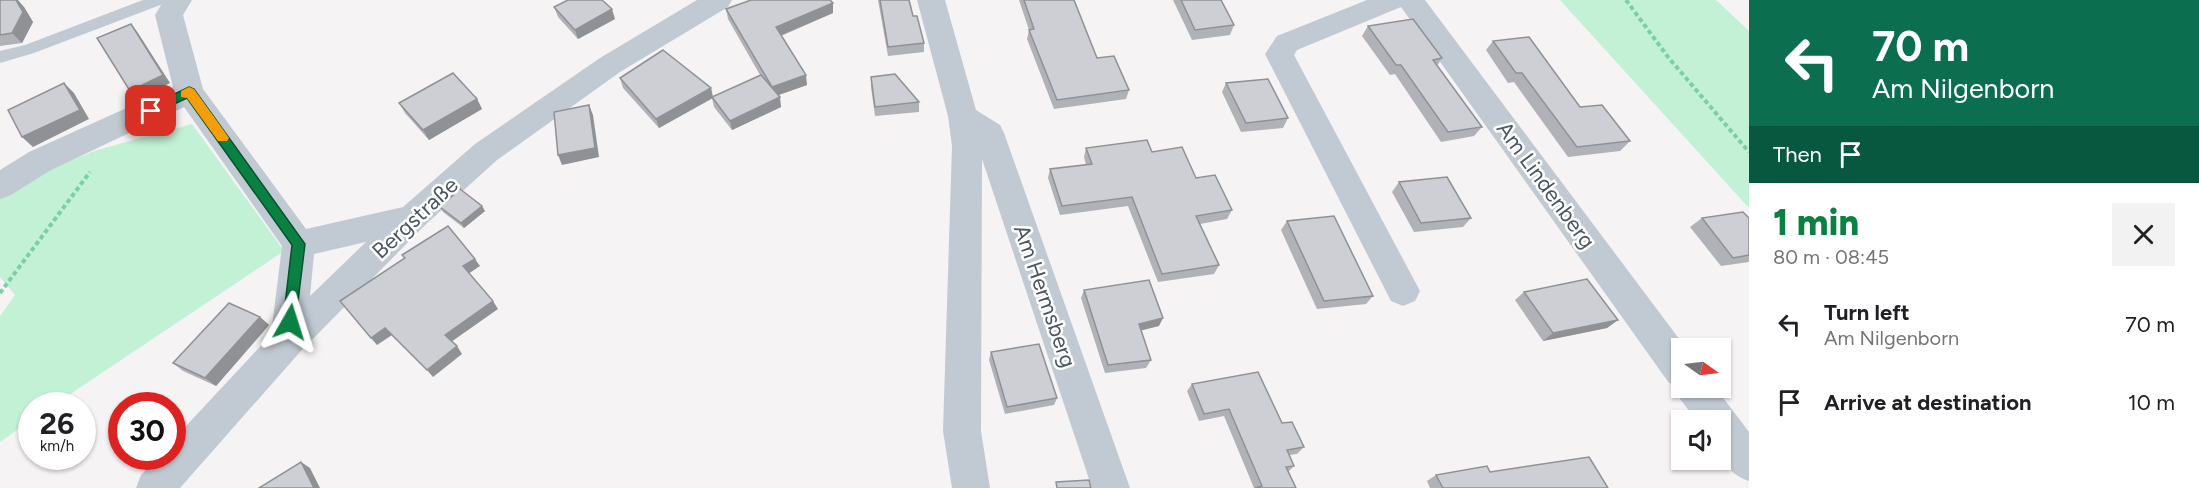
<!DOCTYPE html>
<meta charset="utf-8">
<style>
body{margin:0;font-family:Figtree,sans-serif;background:#f2f2f2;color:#202124;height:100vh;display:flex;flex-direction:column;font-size:22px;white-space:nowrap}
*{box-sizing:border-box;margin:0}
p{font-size:20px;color:#757577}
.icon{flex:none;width:33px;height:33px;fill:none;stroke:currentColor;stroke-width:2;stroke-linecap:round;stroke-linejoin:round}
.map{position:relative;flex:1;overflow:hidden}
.drawer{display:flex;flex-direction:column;background:#fff;width:450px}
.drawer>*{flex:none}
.top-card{background:#0b6e4f;color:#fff;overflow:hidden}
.needle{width:39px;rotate:104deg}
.tools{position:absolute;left:1671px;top:338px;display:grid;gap:12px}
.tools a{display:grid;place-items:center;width:60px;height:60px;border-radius:0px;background:#fff;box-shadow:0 2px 4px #0004;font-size:30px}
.speed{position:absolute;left:18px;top:392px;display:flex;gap:12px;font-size:30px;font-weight:700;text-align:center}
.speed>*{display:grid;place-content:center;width:78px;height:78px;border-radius:50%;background:#fff;box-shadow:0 2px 4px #0004;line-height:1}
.speed small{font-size:15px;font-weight:400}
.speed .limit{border:9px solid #d22;background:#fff;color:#111}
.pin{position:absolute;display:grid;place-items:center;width:51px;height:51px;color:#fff;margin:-26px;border-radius:12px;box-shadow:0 3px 9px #0006}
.me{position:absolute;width:66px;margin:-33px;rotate:6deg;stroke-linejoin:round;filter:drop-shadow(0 0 4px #0008)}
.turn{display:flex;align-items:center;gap:21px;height:126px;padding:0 24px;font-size:27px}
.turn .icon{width:78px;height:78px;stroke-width:2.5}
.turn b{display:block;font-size:42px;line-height:51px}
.then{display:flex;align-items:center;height:57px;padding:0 24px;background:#0003;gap:12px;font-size:22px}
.round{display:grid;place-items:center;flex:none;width:63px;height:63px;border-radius:0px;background:#f2f2f2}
.summary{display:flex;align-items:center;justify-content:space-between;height:102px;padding:0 24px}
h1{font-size:36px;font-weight:800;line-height:45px;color:#0b8043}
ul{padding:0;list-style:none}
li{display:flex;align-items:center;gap:18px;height:78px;padding:0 24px}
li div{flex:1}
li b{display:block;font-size:22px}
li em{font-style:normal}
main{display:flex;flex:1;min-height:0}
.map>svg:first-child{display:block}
.green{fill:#c3f1d5}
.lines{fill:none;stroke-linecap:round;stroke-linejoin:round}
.path{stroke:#7ad0a6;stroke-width:4;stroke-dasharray:4.5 3;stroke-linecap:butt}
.lane{fill:#c1cad2;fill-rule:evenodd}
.street{fill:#c1cad2;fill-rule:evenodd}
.wall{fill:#b0b2b7}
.shaded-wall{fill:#909195}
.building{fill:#cdcfd5;stroke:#909195;stroke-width:1.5}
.route{fill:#0b8043;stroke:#07532c;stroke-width:1.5}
.slow{fill:#f59e0b}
.labels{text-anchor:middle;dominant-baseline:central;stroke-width:5;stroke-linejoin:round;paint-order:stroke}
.street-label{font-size:22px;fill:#4a5661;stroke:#fff}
</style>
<main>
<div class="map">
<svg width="1749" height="488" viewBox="0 0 1749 488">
<rect width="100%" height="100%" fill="#f5f3f3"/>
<!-- green -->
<g class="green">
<path d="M1560,0H1716L1749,31V208Z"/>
<path d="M192,124L284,251L54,405H32L31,420L0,442V316L15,295L0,277V195L31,176L97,150Z"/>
</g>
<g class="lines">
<!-- path -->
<g class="path">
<path d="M1626,0L1668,57L1749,152"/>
<path d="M0,293L90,172"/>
</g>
<!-- lane -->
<path class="lane" d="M143,0H165L163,4L34,53L0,63V51L25,45Z"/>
<!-- street -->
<g class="street">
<path d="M164,0H192L183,15L203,89L306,229L403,207L475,144L600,58L697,0H732L728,7L620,72L497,160L423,227L300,352L180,488H136L141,475L159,456H172V441L271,335L282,246L184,107L51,170L11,195L0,199V170L29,152L173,87L155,15ZM366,242L310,296L314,254Z"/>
<path d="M917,0H945L976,110L1000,125L1004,133L1130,488H1092L982,159L981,431L990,488H952L943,431L952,146L948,116Z"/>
<path d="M1367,0H1425L1686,348H1682V387H1715L1749,432V481C1717,469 1720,450 1720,420H1696L1680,399L1676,385L1669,383L1401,7L1297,50L1294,55L1420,291L1415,301L1403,306L1391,301L1265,54L1277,36Z"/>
</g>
</g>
<!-- wall -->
<g class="wall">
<path d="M0,0L24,7L33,22L22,43L0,46Z"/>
<path d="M878,0H909L913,16L924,43V52L888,56Z"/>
<path d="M1019,0H1074L1097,58L1129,90L1126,99L1054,109L1027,39L1029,30Z"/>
<path d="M1173,0H1221L1234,25L1230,35L1192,40Z"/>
<path d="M833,3V13L781,36L807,85L778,95L781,107L732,130L714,107L712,98L659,128L623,88L620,78L711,88L713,97L760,75L728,19L726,9Z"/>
<path d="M554,7L615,19L578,39L558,17Z"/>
<path d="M1368,26L1442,58L1437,66L1482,127L1474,136L1441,142L1395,74L1390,75L1362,36Z"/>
<path d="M1493,41L1580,107L1630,141L1620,151L1568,157L1514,82L1508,83L1486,50Z"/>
<path d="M871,77L919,102V112L875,116L871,87Z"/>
<path d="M1226,83L1288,118L1283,128L1241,132L1222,92Z"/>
<path d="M477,99L482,109L429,140L405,113L399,103Z"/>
<path d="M1086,148L1152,152L1196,178L1232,210L1227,219L1200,224L1219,265L1214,274L1158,282L1128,206L1060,215L1048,178L1050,169L1086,165L1084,157Z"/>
<path d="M1399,182L1471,218L1463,227L1414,232L1392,192Z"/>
<path d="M440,207L485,211L464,228L443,212Z"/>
<path d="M1702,218H1749V262L1721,266L1690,227Z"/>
<path d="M1287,221L1373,296L1366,304L1317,309L1281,230Z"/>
<path d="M1084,290L1159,326L1141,330L1151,360L1146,368L1105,373L1081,298Z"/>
<path d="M1524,292L1618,320L1607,328L1543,341L1515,300Z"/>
<path d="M260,317L269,325L216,386L183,371L173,363Z"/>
<path d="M991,352L1057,398L1054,405L1005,414L989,360Z"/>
<path d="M1192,384L1282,423L1304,447L1297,454L1289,455L1294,466L1288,472L1296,488H1254L1224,416L1199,421L1187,391Z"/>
<path d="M1490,472L1608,488H1430L1427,481L1436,475Z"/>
</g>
<!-- shaded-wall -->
<g class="shaded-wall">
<path d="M16,0H18L24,7L33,22L22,43L12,33Z"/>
<path d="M833,3V13L777,37L776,27Z"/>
<path d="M612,9L615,19L578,39L575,30Z"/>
<path d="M131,24L138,33L170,83L138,99L130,91Z"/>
<path d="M806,75L807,85L773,97L772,87Z"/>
<path d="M64,83L74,93L89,119L33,147L22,137Z"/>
<path d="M711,88L713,98L659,128L656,119Z"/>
<path d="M780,97L781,107L732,130L730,121Z"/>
<path d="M477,99L482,109L429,140L423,130Z"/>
<path d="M589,105L593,115L599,157L562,165L558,155Z"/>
<path d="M482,206L485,211L464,228L461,223Z"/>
<path d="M475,259L480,266L468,274L463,266Z"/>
<path d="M493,301L498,309L451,342L445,335Z"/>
<path d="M260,317L269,325L216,386L205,378Z"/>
<path d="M1163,318L1159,326L1135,332L1139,324Z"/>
<path d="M1618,320L1607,328L1543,341L1553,333Z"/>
<path d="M385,328L392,335L377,345L371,338Z"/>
<path d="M457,346L462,354L433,377L427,370Z"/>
<path d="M301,462L310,468L320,488H314Z"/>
</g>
<!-- building -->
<g class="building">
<path d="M0,0H16L23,12L12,33L0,35Z"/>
<path d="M568,0H602L612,9L575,30L554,7Z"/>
<path d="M751,0H830L833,3L776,27L806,75L772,87L726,9Z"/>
<path d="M880,0H909L913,16H917L924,43L888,47Z"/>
<path d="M1024,0H1074L1097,58L1114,56L1129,90L1057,100L1029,30L1034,29Z"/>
<path d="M1181,0H1221L1234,25L1195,30Z"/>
<path d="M1413,19L1442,58L1433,60L1482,127L1448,132L1401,65H1396L1368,26Z"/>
<path d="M131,24L163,75L130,91L97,38Z"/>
<path d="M1529,37L1580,107L1602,105L1630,141L1577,147L1522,73H1516L1493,41Z"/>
<path d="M663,50L711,88L656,119L620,78Z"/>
<path d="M453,73L477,99L423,130L399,103Z"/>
<path d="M895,74L919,102L875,107L871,77Z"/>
<path d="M761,75L780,97L730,121L712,97Z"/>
<path d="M1268,79L1288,118L1246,123L1226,83Z"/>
<path d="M64,83L80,110L22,137L8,110Z"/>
<path d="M589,105L595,148L558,155L554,112Z"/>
<path d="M1147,140L1152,152L1182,147L1196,178L1215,175L1232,210L1196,216L1219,265L1162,274L1132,197L1062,206L1050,169L1092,164L1086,148Z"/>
<path d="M1447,177L1471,218L1421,223L1399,182Z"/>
<path d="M460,189L482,206L461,223L440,207Z"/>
<path d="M1743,212L1749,218V255L1733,258L1702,218Z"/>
<path d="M1334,216L1373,296L1324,301L1287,221Z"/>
<path d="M448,226L475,259L463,266L493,301L445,335L457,346L427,370L385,328L371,338L340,301L405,258L402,255Z"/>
<path d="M1587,279L1618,320L1553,333L1524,292Z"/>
<path d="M1149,280L1163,318L1139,324L1151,360L1108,365L1084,290Z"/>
<path d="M229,303L260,317L205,378L173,363Z"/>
<path d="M1039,344L1057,398L1007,407L991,352Z"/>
<path d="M1258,372L1282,423L1292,422L1304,447L1287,450L1294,466L1286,467L1296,488H1255L1262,486L1229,409L1204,414L1192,384Z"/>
<path d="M1589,457L1608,488H1443L1436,475L1487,466L1490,472Z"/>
<path d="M301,462L314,488H259Z"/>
<path d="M1089,480L1091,488H1057L1056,482Z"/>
</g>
<!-- route -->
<path class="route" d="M189,87L194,89L305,244L295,326L290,328L285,326L283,322L292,245L187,98L151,115L145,111L147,107Z"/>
<!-- slow -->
<path class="slow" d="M189,87L194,89L227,135L229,138L227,141H218L187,98L181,97V91Z"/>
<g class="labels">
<!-- street labels -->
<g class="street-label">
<text transform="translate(1546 185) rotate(54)">Am Lindenberg</text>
<text transform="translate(415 218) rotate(-43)">Bergstraße</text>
<text transform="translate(1045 296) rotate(71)">Am Hermsberg</text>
</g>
</g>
</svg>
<div class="tools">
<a><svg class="needle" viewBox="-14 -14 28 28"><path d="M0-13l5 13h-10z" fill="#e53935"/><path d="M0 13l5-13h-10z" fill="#757577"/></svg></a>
<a><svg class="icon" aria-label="sound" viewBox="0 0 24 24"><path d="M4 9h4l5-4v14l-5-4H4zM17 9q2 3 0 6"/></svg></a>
</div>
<div class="speed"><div>26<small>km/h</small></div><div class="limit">30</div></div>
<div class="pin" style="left:151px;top:111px;background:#d93025"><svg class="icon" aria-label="arrive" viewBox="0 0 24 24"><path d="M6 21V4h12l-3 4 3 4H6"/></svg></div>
<svg class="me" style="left:290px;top:322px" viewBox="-20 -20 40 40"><path d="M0-17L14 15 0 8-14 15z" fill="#0b8043" stroke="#fff" stroke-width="4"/></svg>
</div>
<section class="drawer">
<div class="top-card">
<div class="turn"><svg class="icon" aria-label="left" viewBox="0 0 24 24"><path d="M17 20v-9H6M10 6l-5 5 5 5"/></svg><div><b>70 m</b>Am Nilgenborn</div></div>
<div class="then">Then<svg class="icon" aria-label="arrive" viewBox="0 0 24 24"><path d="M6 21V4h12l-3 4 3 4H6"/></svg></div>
</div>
<div class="summary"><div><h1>1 min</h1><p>80 m · 08:45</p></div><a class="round"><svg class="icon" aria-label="close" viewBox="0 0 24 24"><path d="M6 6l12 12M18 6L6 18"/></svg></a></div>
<ul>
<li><svg class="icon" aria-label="left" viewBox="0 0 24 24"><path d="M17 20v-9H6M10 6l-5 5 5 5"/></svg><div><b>Turn left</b><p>Am Nilgenborn</p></div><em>70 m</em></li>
<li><svg class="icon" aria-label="arrive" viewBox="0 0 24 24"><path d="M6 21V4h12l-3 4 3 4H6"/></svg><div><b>Arrive at destination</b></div><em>10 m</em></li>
</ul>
</section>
</main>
